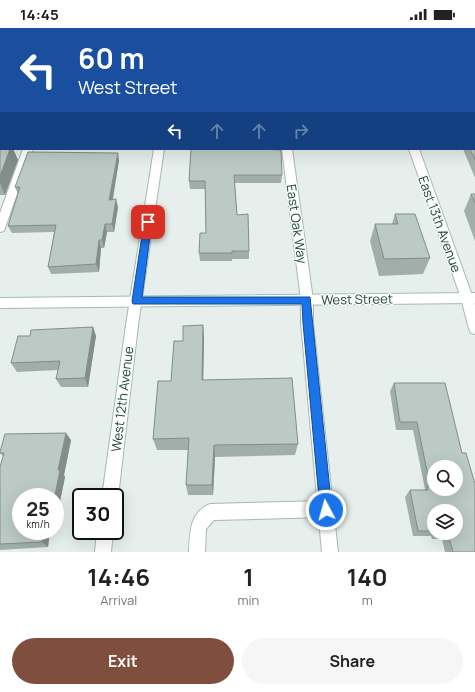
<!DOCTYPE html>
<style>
body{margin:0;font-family:Manrope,sans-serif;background:#f6f6f6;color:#222;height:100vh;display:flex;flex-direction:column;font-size:15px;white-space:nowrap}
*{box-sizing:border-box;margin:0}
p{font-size:13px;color:#767676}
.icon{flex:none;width:22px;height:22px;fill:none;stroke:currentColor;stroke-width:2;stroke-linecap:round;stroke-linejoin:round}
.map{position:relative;height:524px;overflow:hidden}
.side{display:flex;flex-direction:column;background:#fff;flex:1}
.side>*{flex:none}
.hud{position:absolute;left:0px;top:0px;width:475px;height:122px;box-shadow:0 4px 16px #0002;background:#1a4fa0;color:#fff;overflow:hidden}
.fabs{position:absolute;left:427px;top:432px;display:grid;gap:8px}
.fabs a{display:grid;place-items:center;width:36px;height:36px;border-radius:50%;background:#fff;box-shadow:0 4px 16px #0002;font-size:20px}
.speed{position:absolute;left:12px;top:460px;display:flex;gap:8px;font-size:20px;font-weight:700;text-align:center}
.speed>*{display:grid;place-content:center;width:52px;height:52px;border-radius:50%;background:#fff;box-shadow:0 4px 16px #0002;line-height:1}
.speed small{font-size:10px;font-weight:400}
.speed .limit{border:2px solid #111;border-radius:6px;background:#fff;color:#111}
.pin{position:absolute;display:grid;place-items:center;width:34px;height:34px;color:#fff;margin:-17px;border-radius:8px;box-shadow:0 2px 6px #0006}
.me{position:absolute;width:44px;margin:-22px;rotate:354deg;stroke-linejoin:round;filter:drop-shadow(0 0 3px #0008)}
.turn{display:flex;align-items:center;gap:14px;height:84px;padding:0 12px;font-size:18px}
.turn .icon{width:52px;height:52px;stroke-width:2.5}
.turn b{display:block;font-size:28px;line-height:34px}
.lanes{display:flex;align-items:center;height:38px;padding:0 12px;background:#0003;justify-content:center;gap:20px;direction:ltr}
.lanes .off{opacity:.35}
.eta{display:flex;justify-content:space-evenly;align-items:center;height:68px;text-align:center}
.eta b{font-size:24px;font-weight:700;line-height:28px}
.button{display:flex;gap:8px;margin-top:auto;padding:8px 12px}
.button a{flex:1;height:46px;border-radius:24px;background:#804e3d;color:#fff;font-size:16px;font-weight:700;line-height:46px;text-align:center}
.button a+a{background:#f6f6f6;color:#222}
.status{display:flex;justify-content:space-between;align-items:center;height:28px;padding:0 20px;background:#fff;direction:ltr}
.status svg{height:11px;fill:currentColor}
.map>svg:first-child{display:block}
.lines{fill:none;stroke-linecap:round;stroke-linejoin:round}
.lane-casing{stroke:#a8b8b2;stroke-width:2}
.street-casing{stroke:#a8b8b2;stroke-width:2}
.secondary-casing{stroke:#a4bbb3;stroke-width:2}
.lane{fill:#fff;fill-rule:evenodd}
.street{fill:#fff;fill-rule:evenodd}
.secondary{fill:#fff;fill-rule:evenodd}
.wall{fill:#a1aea9;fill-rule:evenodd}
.shaded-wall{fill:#838d89}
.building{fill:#bbcac4;stroke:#838d89;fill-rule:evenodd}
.route{fill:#1a73e8;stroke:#114b97}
.labels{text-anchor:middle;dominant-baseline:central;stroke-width:3;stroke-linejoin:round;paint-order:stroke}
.street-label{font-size:13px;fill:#24423a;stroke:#f7fbf9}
</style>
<div class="status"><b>14:45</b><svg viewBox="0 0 49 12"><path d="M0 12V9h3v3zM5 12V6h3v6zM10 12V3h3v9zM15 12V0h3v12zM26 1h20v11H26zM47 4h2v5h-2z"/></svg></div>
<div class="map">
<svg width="475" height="524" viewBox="0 0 475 524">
<rect width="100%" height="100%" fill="#e6efeb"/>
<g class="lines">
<defs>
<g id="lane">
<rect x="287" y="0" width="8" height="1"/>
<path d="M23,121H33L5,200L4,203L0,204V185Z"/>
<path d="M282,121H292L313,272L311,275L307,277L303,275L301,272Z"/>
<path d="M326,473L332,475L334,481L332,487L326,489L214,492L206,501L205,524H189C190,505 189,485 210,476Z"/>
</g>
<g id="street">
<path d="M186,0H194L185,1Z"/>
<path d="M377,0H394L395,1H378Z"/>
<rect x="474" y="7" width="1" height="4"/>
<rect x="0" y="28" width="1" height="4"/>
<path d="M154,121H164L138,297L118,469L115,475V469H102L126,297Z"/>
<path d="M409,121H419L473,270L475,277V306L471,305L469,301L461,270Z"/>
<path d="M307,267L311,269L313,272V295L338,524H322L301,295V272L303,269Z"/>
<path d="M97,503H113L111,524H95Z"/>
</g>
<path id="secondary" d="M475,265V275L0,280V270Z"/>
</defs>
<!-- lane casing -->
<use href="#lane" class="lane-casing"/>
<!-- street casing -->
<use href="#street" class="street-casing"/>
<!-- secondary casing -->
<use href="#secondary" class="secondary-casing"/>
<!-- lane -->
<use href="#lane" class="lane"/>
<!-- street -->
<use href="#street" class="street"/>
<!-- secondary -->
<use href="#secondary" class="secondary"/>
</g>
<!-- wall -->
<g class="wall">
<path d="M80,0H159L158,1H79Z"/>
<rect x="474" y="14" width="1" height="32"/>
<rect x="0" y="33" width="1" height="29"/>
<path d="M475,82V150L463,121H474Z"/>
<path d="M0,117L1,121H13L18,132L5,167H0Z"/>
<path d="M191,121L282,147L281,155H235L237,187L249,223V231H232V233H200L199,225L206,205L205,161H190L189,153Z"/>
<path d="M119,132L113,172L118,179L114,204H107L104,220H101L99,244L51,246L48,239L54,204L12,205L8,198L18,166L15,159Z"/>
<path d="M471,166H475V213L464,183Z"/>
<path d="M395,186L430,230L423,246L379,248L370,213L375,196H392Z"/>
<path d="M203,297L204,311L203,352L298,416L295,427L215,429L213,467H188L186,457L188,422H157L153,411L171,353L183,313Z"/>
<path d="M93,299L96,308L88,359H61L56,351L58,342L17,344L11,335L30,308Z"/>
<path d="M394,355H445L475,524H445L442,511H432L431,508H413L405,469L410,462H424L425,461L413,402H396L390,363ZM434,483L456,505H434Z"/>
<path d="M71,412L64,447L65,449L60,473H55V469H21V503H50L48,519L0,522V439L3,428L0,425Z"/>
</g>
<!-- shaded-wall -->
<g class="shaded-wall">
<path d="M35,0H46V1H34Z"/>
<path d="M149,0H159L158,1H149Z"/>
<path d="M10,121H13L18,132L5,167L0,155V148Z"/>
<path d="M118,125L119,132L111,179L109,172Z"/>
<path d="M116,171L118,179L114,204L112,196Z"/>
<path d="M105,196L107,204L104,220L102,212Z"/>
<path d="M99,212L101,220L99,244L96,236Z"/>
<path d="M203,297L204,311L203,365L202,352Z"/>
<path d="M93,299L96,308L88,359L85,350Z"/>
<path d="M66,405L71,412L64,447L65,449L60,473L55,467L58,442Z"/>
<path d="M214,417L215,429L213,467L212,457Z"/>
<path d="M43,503H50L48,519L42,514Z"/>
</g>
<!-- building -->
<g class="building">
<path d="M6,0H35L34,1H5Z"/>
<path d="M80,0H106L105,1H79Z"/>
<path d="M130,0H149V1Z"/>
<rect x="336" y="0" width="29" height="1"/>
<rect x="427" y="0" width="34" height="1"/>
<rect x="474" y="14" width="1" height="23"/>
<rect x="0" y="33" width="1" height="19"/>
<path d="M474,80L475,82V132L470,121H474Z"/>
<path d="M0,117H1V121H10L0,148Z"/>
<path d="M191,121H259L281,122L282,147H234L237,187L248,186L249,223H232V225H199L200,205H206L205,153H189Z"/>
<path d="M28,124L118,125L109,172L116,171L112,196H105L102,212H99L96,236L48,239L56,197L8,198L20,159H15Z"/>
<path d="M471,166H475V175Z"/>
<path d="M395,186H415L430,230L384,231L375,196H398Z"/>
<path d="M203,297L202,352L292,350L298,416L214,417L212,457H186L189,410L153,411L158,353H171L174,313H183V298Z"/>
<path d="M93,299L85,350L56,351L60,333L11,335L18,308H30L31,302Z"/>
<path d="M394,355H445L462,425H466L475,456V524H453L448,506H437V505H456V483H434V503H418L410,462H428L427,458H430L417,394H400ZM434,439H456V461H434Z"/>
<path d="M66,405L58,442H60L55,467H48V469H21V503H43L42,514L0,516V439L4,425H0V424L5,406Z"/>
</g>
<!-- route -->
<path class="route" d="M148,191L152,194L142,269H310L332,482L330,486L326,487L322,486L320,482L303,295L302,276H133L132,273L144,194Z"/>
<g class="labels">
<!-- street labels -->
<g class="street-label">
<text transform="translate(297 196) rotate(82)">East Oak Way</text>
<text transform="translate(440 196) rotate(70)">East 13th Avenue</text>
<text transform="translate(357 271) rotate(-1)">West Street</text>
<text transform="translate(122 371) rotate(-83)">West 12th Avenue</text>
</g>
</g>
</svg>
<div class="fabs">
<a><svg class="icon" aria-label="search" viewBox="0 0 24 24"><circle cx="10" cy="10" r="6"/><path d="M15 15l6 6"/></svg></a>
<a><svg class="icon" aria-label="layers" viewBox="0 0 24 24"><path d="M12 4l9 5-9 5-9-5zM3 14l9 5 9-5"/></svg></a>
</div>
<div class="speed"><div>25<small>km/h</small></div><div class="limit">30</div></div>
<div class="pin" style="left:148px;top:194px;background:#d93025"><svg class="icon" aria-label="arrive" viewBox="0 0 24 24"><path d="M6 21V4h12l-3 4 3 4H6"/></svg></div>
<svg class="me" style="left:326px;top:482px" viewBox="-20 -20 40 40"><circle r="17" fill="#1a73e8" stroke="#fff" stroke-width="3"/><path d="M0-11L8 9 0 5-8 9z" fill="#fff"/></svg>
<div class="hud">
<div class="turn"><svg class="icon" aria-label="left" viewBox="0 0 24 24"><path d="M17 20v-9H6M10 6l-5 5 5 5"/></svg><div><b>60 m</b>West Street</div></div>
<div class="lanes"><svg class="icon" aria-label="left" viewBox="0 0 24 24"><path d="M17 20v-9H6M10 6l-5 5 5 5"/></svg><svg class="icon off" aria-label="ahead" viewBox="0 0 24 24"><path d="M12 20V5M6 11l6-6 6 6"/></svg><svg class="icon off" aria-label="ahead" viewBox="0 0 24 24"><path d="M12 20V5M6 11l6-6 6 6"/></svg><svg class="icon off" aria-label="right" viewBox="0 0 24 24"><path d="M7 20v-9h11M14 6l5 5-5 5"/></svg></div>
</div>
</div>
<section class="side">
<div class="eta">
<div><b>14:46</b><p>Arrival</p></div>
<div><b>1</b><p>min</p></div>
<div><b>140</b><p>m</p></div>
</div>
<div class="button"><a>Exit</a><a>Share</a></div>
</section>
